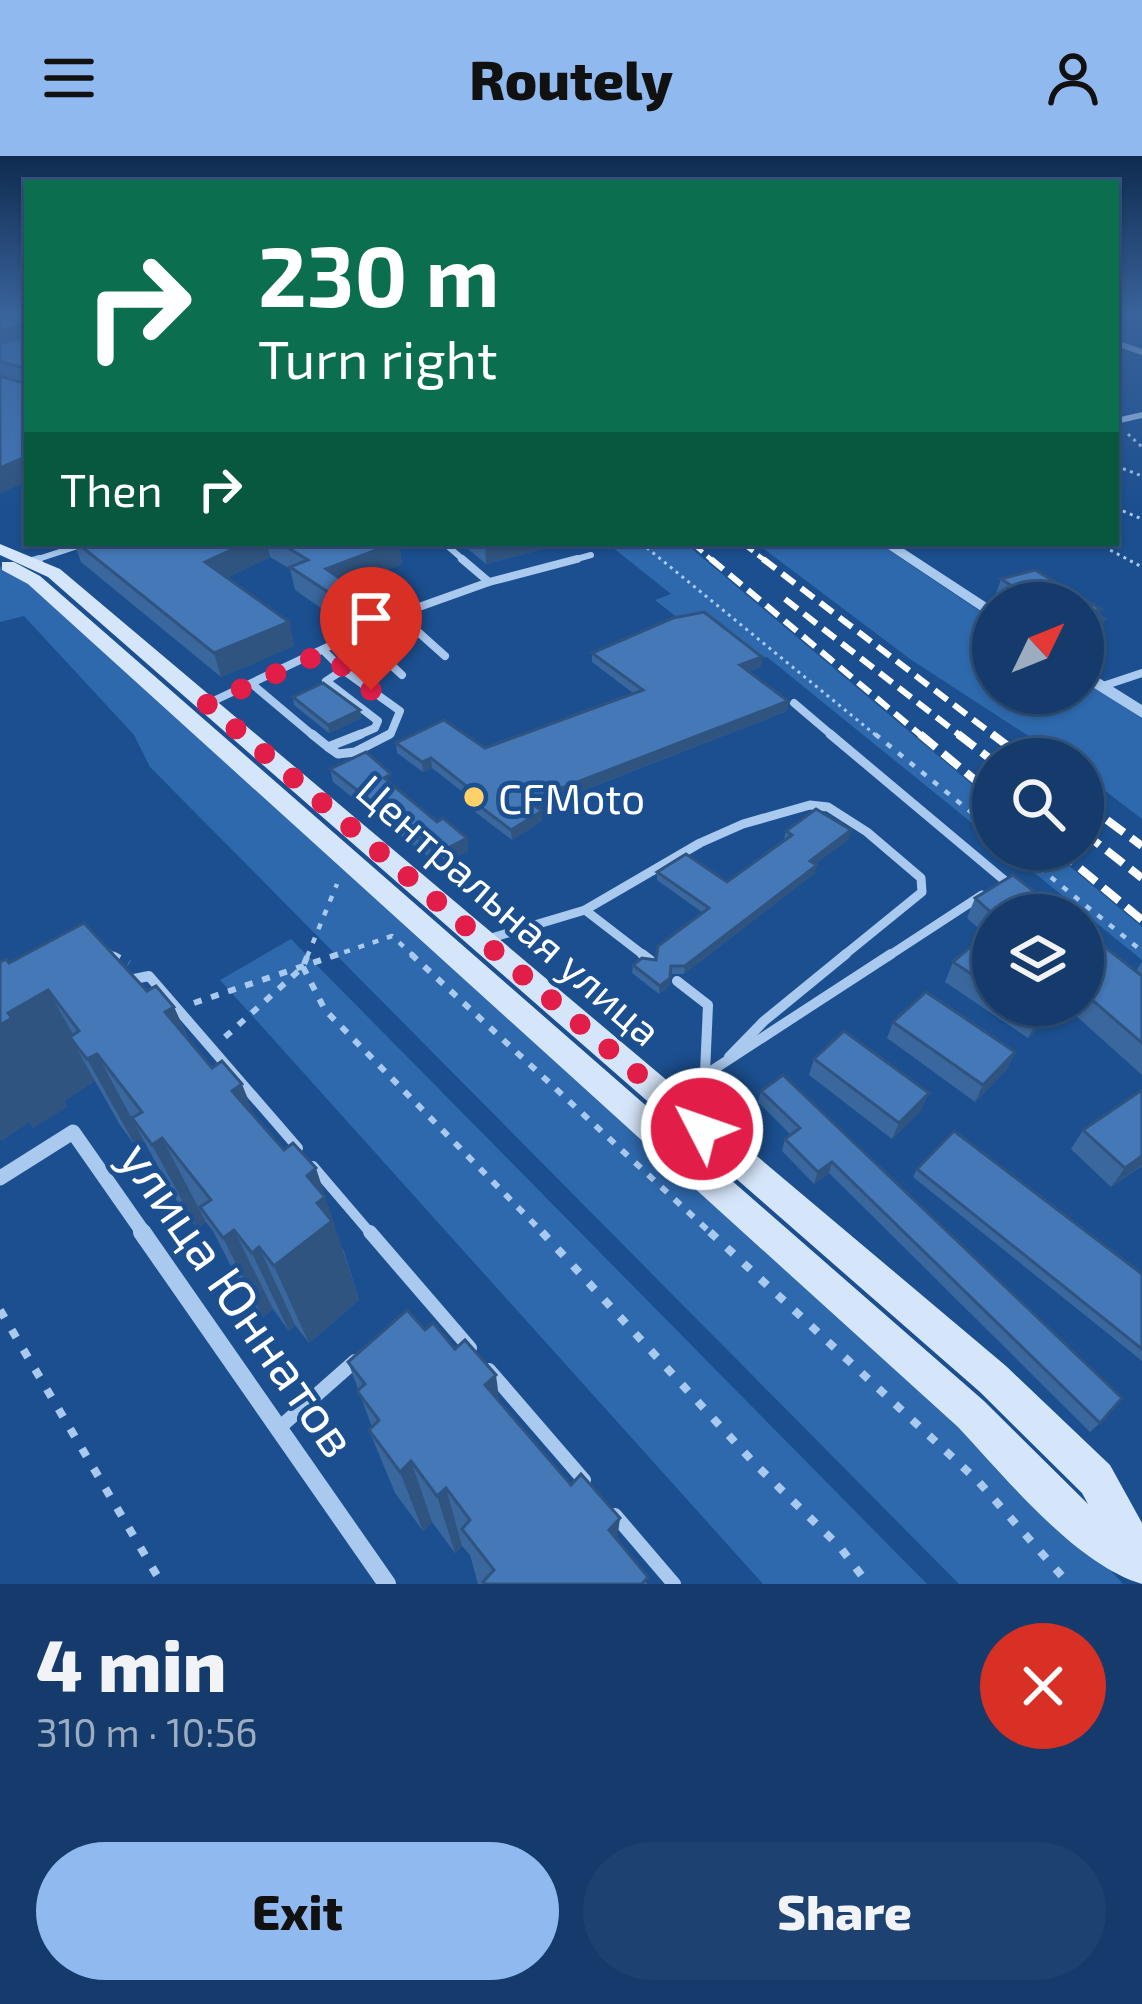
<!DOCTYPE html>
<meta charset="utf-8">
<style>
body{margin:0;font-family:"Exo 2",sans-serif;background:#1d4271;color:#f1f3f6;height:100vh;display:flex;flex-direction:column;font-size:45px;white-space:nowrap}
*{box-sizing:border-box;margin:0}
p{font-size:39px;color:#9dadc1}
.icon{flex:none;width:66px;height:66px;fill:none;stroke:currentColor;stroke-width:2;stroke-linecap:round;stroke-linejoin:round}
.map{position:relative;height:1428px;overflow:hidden}
.sheet{display:flex;flex-direction:column;background:#143b6b;flex:1}
.sheet>*{flex:none}
.hud{position:absolute;left:24px;top:24px;width:1095px;height:366px;border-radius:0px;box-shadow:0 3px 9px #0004,0 0 0 3px #33557e;background:#0b6e4f;color:#fff;overflow:hidden}
.needle{width:78px;rotate:47deg}
.tools{position:absolute;left:972px;top:426px;display:grid;gap:24px}
.tools a{display:grid;place-items:center;width:132px;height:132px;border-radius:50%;background:#143b6b;box-shadow:0 3px 9px #0004,0 0 0 3px #33557e;font-size:60px}
.pin{position:absolute;display:grid;place-items:center;width:102px;height:102px;color:#fff;margin:-123px -51px;border-radius:50% 50% 50% 0;rotate:-45deg;box-shadow:0 0 12px #0007}
.pin .icon{rotate:45deg}
.me{position:absolute;width:132px;margin:-66px;rotate:311deg;stroke-linejoin:round;filter:drop-shadow(0 0 9px #0008)}
.turn{display:flex;align-items:center;gap:42px;height:252px;padding:0 36px;font-size:54px}
.turn .icon{width:156px;height:156px;stroke-width:2.5}
.turn b{display:block;font-size:84px;line-height:102px}
.then{display:flex;align-items:center;height:114px;padding:0 36px;background:#0003;gap:24px;font-size:45px}
.round{display:grid;place-items:center;flex:none;width:126px;height:126px;border-radius:63px;background:#1d4271}
.overview{display:flex;align-items:center;justify-content:space-between;height:204px;padding:0 36px}
h1{font-size:72px;font-weight:800;line-height:90px}
.primary-button{display:flex;gap:24px;margin-top:auto;padding:24px 36px}
.primary-button a{flex:1;height:138px;border-radius:72px;background:#90b9f0;color:#111;font-size:48px;font-weight:800;line-height:138px;text-align:center}
.primary-button a+a{background:#1d4271;color:#f1f3f6}
header{display:flex;justify-content:space-between;align-items:center;height:156px;padding:0 36px;background:#90b9f0;color:#111;font-size:54px;font-weight:800}
.map>svg:first-child{display:block}
.green{fill:#2e69ad}
.lines{fill:none;stroke-linecap:round;stroke-linejoin:round}
.path-far3{stroke:#a9c9ee;stroke-width:3;stroke-dasharray:3 4.5;stroke-linecap:butt}
.path-far2{stroke:#a9c9ee;stroke-width:4.5;stroke-dasharray:6 9;stroke-linecap:butt}
.path-far1{stroke:#a9c9ee;stroke-width:6;stroke-dasharray:8 10;stroke-linecap:butt}
.path{stroke:#a9c9ee;stroke-width:8;stroke-dasharray:9 14;stroke-linecap:butt}
.service-far4{stroke:#a9c9ee;stroke-width:6}
.service-far3{stroke:#a9c9ee;stroke-width:8}
.service-far2{stroke:#a9c9ee;stroke-width:9}
.service-far1{stroke:#a9c9ee;stroke-width:10}
.service{stroke:#a9c9ee;stroke-width:14}
.minor-far1{stroke:#a9c9ee;stroke-width:15}
.minor{stroke:#a9c9ee;stroke-width:18}
.tertiary{fill:#a9c9ee;fill-rule:evenodd}
.secondary{fill:#d6e6fa;fill-rule:evenodd}
.rail-far2{stroke:#fff;stroke-width:4.5;stroke-dasharray:14 6;stroke-linecap:butt}
.rail-far1{stroke:#fff;stroke-width:6;stroke-dasharray:16 8;stroke-linecap:butt}
.rail{stroke:#fff;stroke-width:8;stroke-dasharray:21 9;stroke-linecap:butt}
.wall{fill:#3a679d}
.shaded-wall{fill:#305480}
.building{fill:#4478b7;stroke:#305480;stroke-width:3}
.route{stroke:#e11d48;stroke-width:21;stroke-dasharray:0 37.8}
.poi-dot{fill:#ffd166;stroke:#1b4f8f;stroke-width:4.5}
.labels{text-anchor:middle;dominant-baseline:central;stroke-width:9;stroke-linejoin:round;paint-order:stroke}
.poi-label{font-size:42px;fill:#fff;stroke:#1b4f8f;text-anchor:start}
.street-label{font-size:42px;fill:#fff;stroke:#1b4f8f}
.near-street-label{font-size:51px;fill:#fff;stroke:#1b4f8f}
</style>
<header><svg class="icon" aria-label="menu" viewBox="0 0 24 24"><path d="M4 6h16M4 12h16M4 18h16"/></svg>Routely<svg class="icon" aria-label="person" viewBox="0 0 24 24"><circle cx="12" cy="8" r="4"/><path d="M4 21q1-7 8-7t8 7"/></svg></header>
<div class="map">
<svg width="1142" height="1428" viewBox="0 0 1142 1428">
<rect width="100%" height="100%" fill="#1b4f8f"/>
<!-- green -->
<g class="green">
<path d="M607,387H685L993,646V684L767,501L754,505L684,467L655,444L671,438Z"/>
<path d="M756,387H878L993,464V537H1083V523L1142,563V663L1083,618V603H1064L910,503Z"/>
<path d="M0,410L19,418L1065,1365L1123,1428H959L150,611L134,579L24,460L0,466Z"/>
<path d="M1005,693H1049L1142,771V804Z"/>
<path d="M291,783L927,1428H763L220,824Z"/>
</g>
<g class="lines">
<!-- path-far3 -->
<g class="path-far3">
<path d="M1128,278L1142,291"/>
<path d="M1116,310L1142,320"/>
<path d="M1116,352L1142,363"/>
<path d="M641,387L878,581"/>
<path d="M1097,387L1142,411"/>
</g>
<!-- path-far2 -->
<g class="path-far2">
<path d="M875,578L993,674"/>
<path d="M1016,693L1142,795"/>
<path d="M108,795L118,801"/>
<path d="M307,801L337,728"/>
<path d="M330,801L392,780L415,801"/>
</g>
<!-- path-far1 -->
<g class="path-far1">
<path d="M113,798L129,807"/>
<path d="M411,798L713,1079"/>
<path d="M303,811L325,854L545,1079"/>
<path d="M194,847L339,798"/>
<path d="M225,881L303,811L308,798"/>
</g>
<!-- path -->
<g class="path">
<path d="M542,1076L756,1309L840,1391L868,1428"/>
<path d="M710,1076L978,1325L1069,1428"/>
<path d="M0,1154L162,1428"/>
</g>
<!-- service-far4 -->
<g class="service-far4">
<path d="M444,387L466,406"/>
<path d="M32,405L87,387"/>
<path d="M566,406L591,399"/>
</g>
<!-- service-far3 -->
<g class="service-far3">
<path d="M462,403L489,426"/>
<path d="M32,405L39,403"/>
<path d="M398,458L445,500"/>
<path d="M358,478L402,519"/>
<path d="M325,496L343,514L326,525L378,565L375,572L354,581"/>
<path d="M343,514L400,555L391,577L384,581"/>
<path d="M252,528L315,581"/>
<path d="M1103,530L1142,517"/>
<path d="M794,547L834,581"/>
<path d="M207,548L391,461L489,426L577,403"/>
</g>
<!-- service-far2 -->
<g class="service-far2">
<path d="M312,578L328,591L361,578"/>
<path d="M830,578L1010,729"/>
<path d="M328,591L338,598L355,596L390,578"/>
<path d="M585,754L646,801"/>
<path d="M488,783L585,754L700,687L743,668L810,649L828,651L867,676L921,722L922,736L842,801"/>
<path d="M887,801L982,739"/>
</g>
<!-- service-far1 -->
<g class="service-far1">
<path d="M642,798L650,804"/>
<path d="M124,825L149,820L298,992"/>
<path d="M677,825L708,849L703,962"/>
<path d="M729,901L764,865L846,798"/>
<path d="M705,919L891,798"/>
<path d="M313,1010L372,1079"/>
</g>
<!-- service -->
<g class="service">
<path d="M370,1076L470,1192"/>
<path d="M489,1214L584,1324"/>
<path d="M279,1272L355,1205"/>
<path d="M615,1359L674,1428"/>
</g>
<!-- minor-far1 -->
<path class="minor-far1" d="M0,1022L73,976L145,1079"/>
<!-- minor -->
<path class="minor" d="M142,1076L387,1428"/>
<!-- tertiary -->
<g class="tertiary">
<path d="M1116,184L1142,193V199L1116,190Z"/>
<path d="M1142,256V262L1116,268V262Z"/>
<path d="M879,387H895L993,451V463Z"/>
<path d="M1083,512L1142,549V562L1083,525Z"/>
</g>
<!-- secondary -->
<path class="secondary" d="M0,388L60,413L1006,1210L1110,1309L1142,1367V1428C1075,1408 1006,1322 958,1271L28,428L2,414V406H14L40,420L984,1245L1088,1348L1082,1337L980,1236L48,421L0,399Z"/>
<!-- rail-far2 -->
<g class="rail-far2">
<path d="M692,387L714,406"/>
<path d="M742,387L767,406"/>
</g>
<!-- rail-far1 -->
<g class="rail-far1">
<path d="M711,403L923,581"/>
<path d="M763,403L996,581"/>
<path d="M785,443L962,581"/>
</g>
<!-- rail -->
<g class="rail">
<path d="M920,578L993,639"/>
<path d="M958,578L993,605"/>
<path d="M992,578L1025,603"/>
<path d="M1083,646L1142,690"/>
<path d="M1083,676L1142,722"/>
<path d="M1057,693L1142,764"/>
</g>
</g>
<!-- wall -->
<g class="wall">
<path d="M0,156H27V325L0,337Z"/>
<path d="M74,387H399L402,408L350,429L361,458L341,466L295,434L290,413L270,401L227,422L289,466L294,490L221,521L81,406Z"/>
<path d="M461,387H565L486,408Z"/>
<path d="M1035,414L1101,453L1099,459L1105,463L1099,479L1083,483V447H1010L996,438L1001,423Z"/>
<path d="M592,497L762,501L761,511L749,515L788,545L787,555L538,652L542,665L512,684L470,652L469,641L432,612L423,616L397,597L396,587L485,592L633,537L592,506Z"/>
<path d="M293,541L360,554L361,562L329,577L294,549Z"/>
<path d="M330,613L393,629L437,666L467,682L468,695L447,706L440,700L432,704L333,626Z"/>
<path d="M786,675L849,683L815,708V717L684,818H670L669,830L659,838L632,817L633,809L656,804L703,757L657,724V716L727,726L784,683Z"/>
<path d="M975,742L993,759V849H1060L1028,882L945,826L953,806L985,778L967,762Z"/>
<path d="M1083,774L1136,815L1142,806V919L1064,849H1083Z"/>
<path d="M0,806L147,835L174,851L189,884L255,961L344,1095L359,1144L309,1187L295,1169L289,1175L273,1153L263,1161L242,1132L213,1075L206,1066L197,1072L178,1047L144,985L136,991L120,969L95,925L64,945L67,951L50,961L33,972L29,966L2,984L0,982Z"/>
<path d="M893,866L1015,896L1007,913L975,946L887,882Z"/>
<path d="M814,903L922,953L892,983L809,919Z"/>
<path d="M1142,934V1010L1111,1031L1071,993L1083,974Z"/>
<path d="M761,935L1100,1267L1090,1276L829,1017L814,1028L782,995L785,983L791,979L758,946Z"/>
<path d="M917,1013L1142,1118V1205L913,1021Z"/>
<path d="M425,1174L499,1245L617,1384L647,1428H478L470,1399L462,1390L455,1397L432,1366L423,1375L395,1337L369,1274L372,1271L348,1206Z"/>
</g>
<!-- shaded-wall -->
<g class="shaded-wall">
<path d="M21,169L27,187L0,193V174Z"/>
<path d="M27,300V325L0,337V312Z"/>
<path d="M246,387H267L270,401L211,430L205,406Z"/>
<path d="M395,387H399L402,408L331,437L326,413Z"/>
<path d="M485,387H565L486,408Z"/>
<path d="M357,434L361,458L341,466L337,442Z"/>
<path d="M1101,453L1096,466L1105,463L1099,479L1083,483V469L1093,455Z"/>
<path d="M289,466L294,490L221,521L214,497Z"/>
<path d="M762,501L761,511L739,518L740,509Z"/>
<path d="M788,545L787,555L529,655L528,645Z"/>
<path d="M360,554L361,562L329,577L328,569Z"/>
<path d="M431,602L432,612L423,616L422,606Z"/>
<path d="M542,655V665L512,684L511,674Z"/>
<path d="M851,674L849,683L808,713L810,705Z"/>
<path d="M467,682L468,695L447,706L446,693Z"/>
<path d="M439,687L440,700L432,704L430,691Z"/>
<path d="M817,709L815,717L684,818L685,810Z"/>
<path d="M670,822L669,830L659,838L660,830Z"/>
<path d="M48,834L87,903L97,898L144,985L136,991L87,903L70,881L95,925L64,945L67,951L33,972L29,966L2,984L0,982V869L8,857Z"/>
<path d="M1051,849H1060L1028,882L1038,862Z"/>
<path d="M174,851L213,940L165,856Z"/>
<path d="M1015,896L1007,913L975,946L983,929Z"/>
<path d="M242,928L276,1014L232,935Z"/>
<path d="M929,937L922,953L892,983L899,967Z"/>
<path d="M162,982L206,1066L197,1072L152,989Z"/>
<path d="M1142,1000V1009L1111,1031L1125,1012Z"/>
<path d="M832,1006L829,1017L814,1028L818,1016Z"/>
<path d="M316,1012L359,1144L309,1187L274,1110L307,1020Z"/>
<path d="M234,1074L273,1153L263,1161L223,1082Z"/>
<path d="M259,1091L295,1169L289,1175L252,1097Z"/>
<path d="M496,1219L505,1288L485,1229Z"/>
<path d="M411,1305L432,1366L423,1375L400,1316Z"/>
<path d="M446,1332L462,1390L455,1397L437,1340Z"/>
<path d="M620,1362L613,1417L609,1374Z"/>
</g>
<!-- building -->
<g class="building">
<path d="M0,156H27V175L21,169L0,174Z"/>
<path d="M27,176V300L0,312V220L19,226L27,222L23,212L0,205V187L23,182Z"/>
<path d="M77,387H246L205,406L289,466L214,497Z"/>
<path d="M280,387H395L326,413L357,434L337,442L290,411L308,404Z"/>
<path d="M1035,414L1101,453L1093,455L1105,463L1083,469V447H1039L1001,423Z"/>
<path d="M704,456L762,501L740,509L788,545L528,645L542,655L511,674L469,642L470,633L431,602L422,606L396,587L444,564L485,592L643,534L592,497L673,462Z"/>
<path d="M323,527L360,554L328,569L293,541Z"/>
<path d="M366,596L391,618L384,622L437,666L443,662L467,682L446,693L439,687L430,691L330,613Z"/>
<path d="M816,653L851,674L810,705L817,709L685,810H671L670,822L660,830L633,809L642,802L656,804L658,790L709,752L657,716L686,698L727,726L792,679L786,675Z"/>
<path d="M1013,719L1064,759H994L975,742Z"/>
<path d="M84,767L147,835L156,830L174,851L165,856L212,912L222,905L242,928L232,935L284,994L293,987L316,1012L307,1020L325,1041L317,1047L332,1065L274,1110L259,1091L252,1097L234,1074L223,1082L200,1051L211,1044L162,982L152,989L132,962L142,956L97,898L87,903L78,892L70,881L79,875L48,834L8,857L12,862L0,869V806L6,803L9,807Z"/>
<path d="M993,771V832L953,806Z"/>
<path d="M1083,774L1142,820V887L1083,836Z"/>
<path d="M926,836L1015,896L983,929L893,866Z"/>
<path d="M1019,849H1051L1038,862Z"/>
<path d="M844,875L929,937L899,967L814,903Z"/>
<path d="M783,919L1122,1242L1100,1267L832,1006L818,1016L785,983L800,972L761,935Z"/>
<path d="M1142,934V1000L1125,1012L1083,974Z"/>
<path d="M954,975L1142,1118V1193L917,1013Z"/>
<path d="M407,1154L425,1174L433,1167L455,1193L465,1184L496,1219L485,1229L571,1329L581,1318L620,1362L609,1374L648,1421L642,1428H485L483,1426L494,1414L462,1373L470,1364L446,1332L437,1340L411,1305L400,1316L369,1274L379,1264L357,1235L365,1228L348,1206Z"/>
</g>
<!-- sky -->
<linearGradient id="sky" x2="0" y2="1"><stop stop-color="#0f2b4f"/><stop offset="0.44" stop-color="#39639b"/><stop offset="1" stop-color="#39639b" stop-opacity="0"/></linearGradient>
<rect width="1142" height="356" fill="url(#sky)"/>
<g class="lines">
<!-- route -->
<path class="route" d="M371,534L325,496L207,548L702,973"/>
</g>
<!-- markers -->
<circle class="poi-dot" cx="474" cy="641" r="12"/>
<g class="labels">
<!-- poi labels -->
<g class="poi-label">
<text x="498" y="641">CFMoto</text>
</g>
<!-- street labels -->
<g class="street-label">
<text transform="translate(510 753) rotate(41)">Центральная улица</text>
</g>
<!-- near-street labels -->
<g class="near-street-label">
<text transform="translate(240 1142) rotate(55)">улица Юннатов</text>
</g>
</g>
</svg>
<div class="tools">
<a><svg class="needle" viewBox="-14 -14 28 28"><path d="M0-13l5 13h-10z" fill="#e53935"/><path d="M0 13l5-13h-10z" fill="#9dadc1"/></svg></a>
<a><svg class="icon" aria-label="search" viewBox="0 0 24 24"><circle cx="10" cy="10" r="6"/><path d="M15 15l6 6"/></svg></a>
<a><svg class="icon" aria-label="layers" viewBox="0 0 24 24"><path d="M12 4l9 5-9 5-9-5zM3 14l9 5 9-5"/></svg></a>
</div>
<div class="pin" style="left:371px;top:534px;background:#d93025"><svg class="icon" aria-label="arrive" viewBox="0 0 24 24"><path d="M6 21V4h12l-3 4 3 4H6"/></svg></div>
<svg class="me" style="left:702px;top:973px" viewBox="-20 -20 40 40"><circle r="17" fill="#e11d48" stroke="#fff" stroke-width="3"/><path d="M0-11L8 9 0 5-8 9z" fill="#fff"/></svg>
<div class="hud">
<div class="turn"><svg class="icon" aria-label="right" viewBox="0 0 24 24"><path d="M7 20v-9h11M14 6l5 5-5 5"/></svg><div><b>230 m</b>Turn right</div></div>
<div class="then">Then<svg class="icon" aria-label="right" viewBox="0 0 24 24"><path d="M7 20v-9h11M14 6l5 5-5 5"/></svg></div>
</div>
</div>
<section class="sheet">
<div class="overview"><div><h1>4 min</h1><p>310 m · 10:56</p></div><a class="round" style="background:#d93025;color:#fff"><svg class="icon" aria-label="close" viewBox="0 0 24 24"><path d="M6 6l12 12M18 6L6 18"/></svg></a></div>
<div class="primary-button"><a>Exit</a><a>Share</a></div>
</section>
